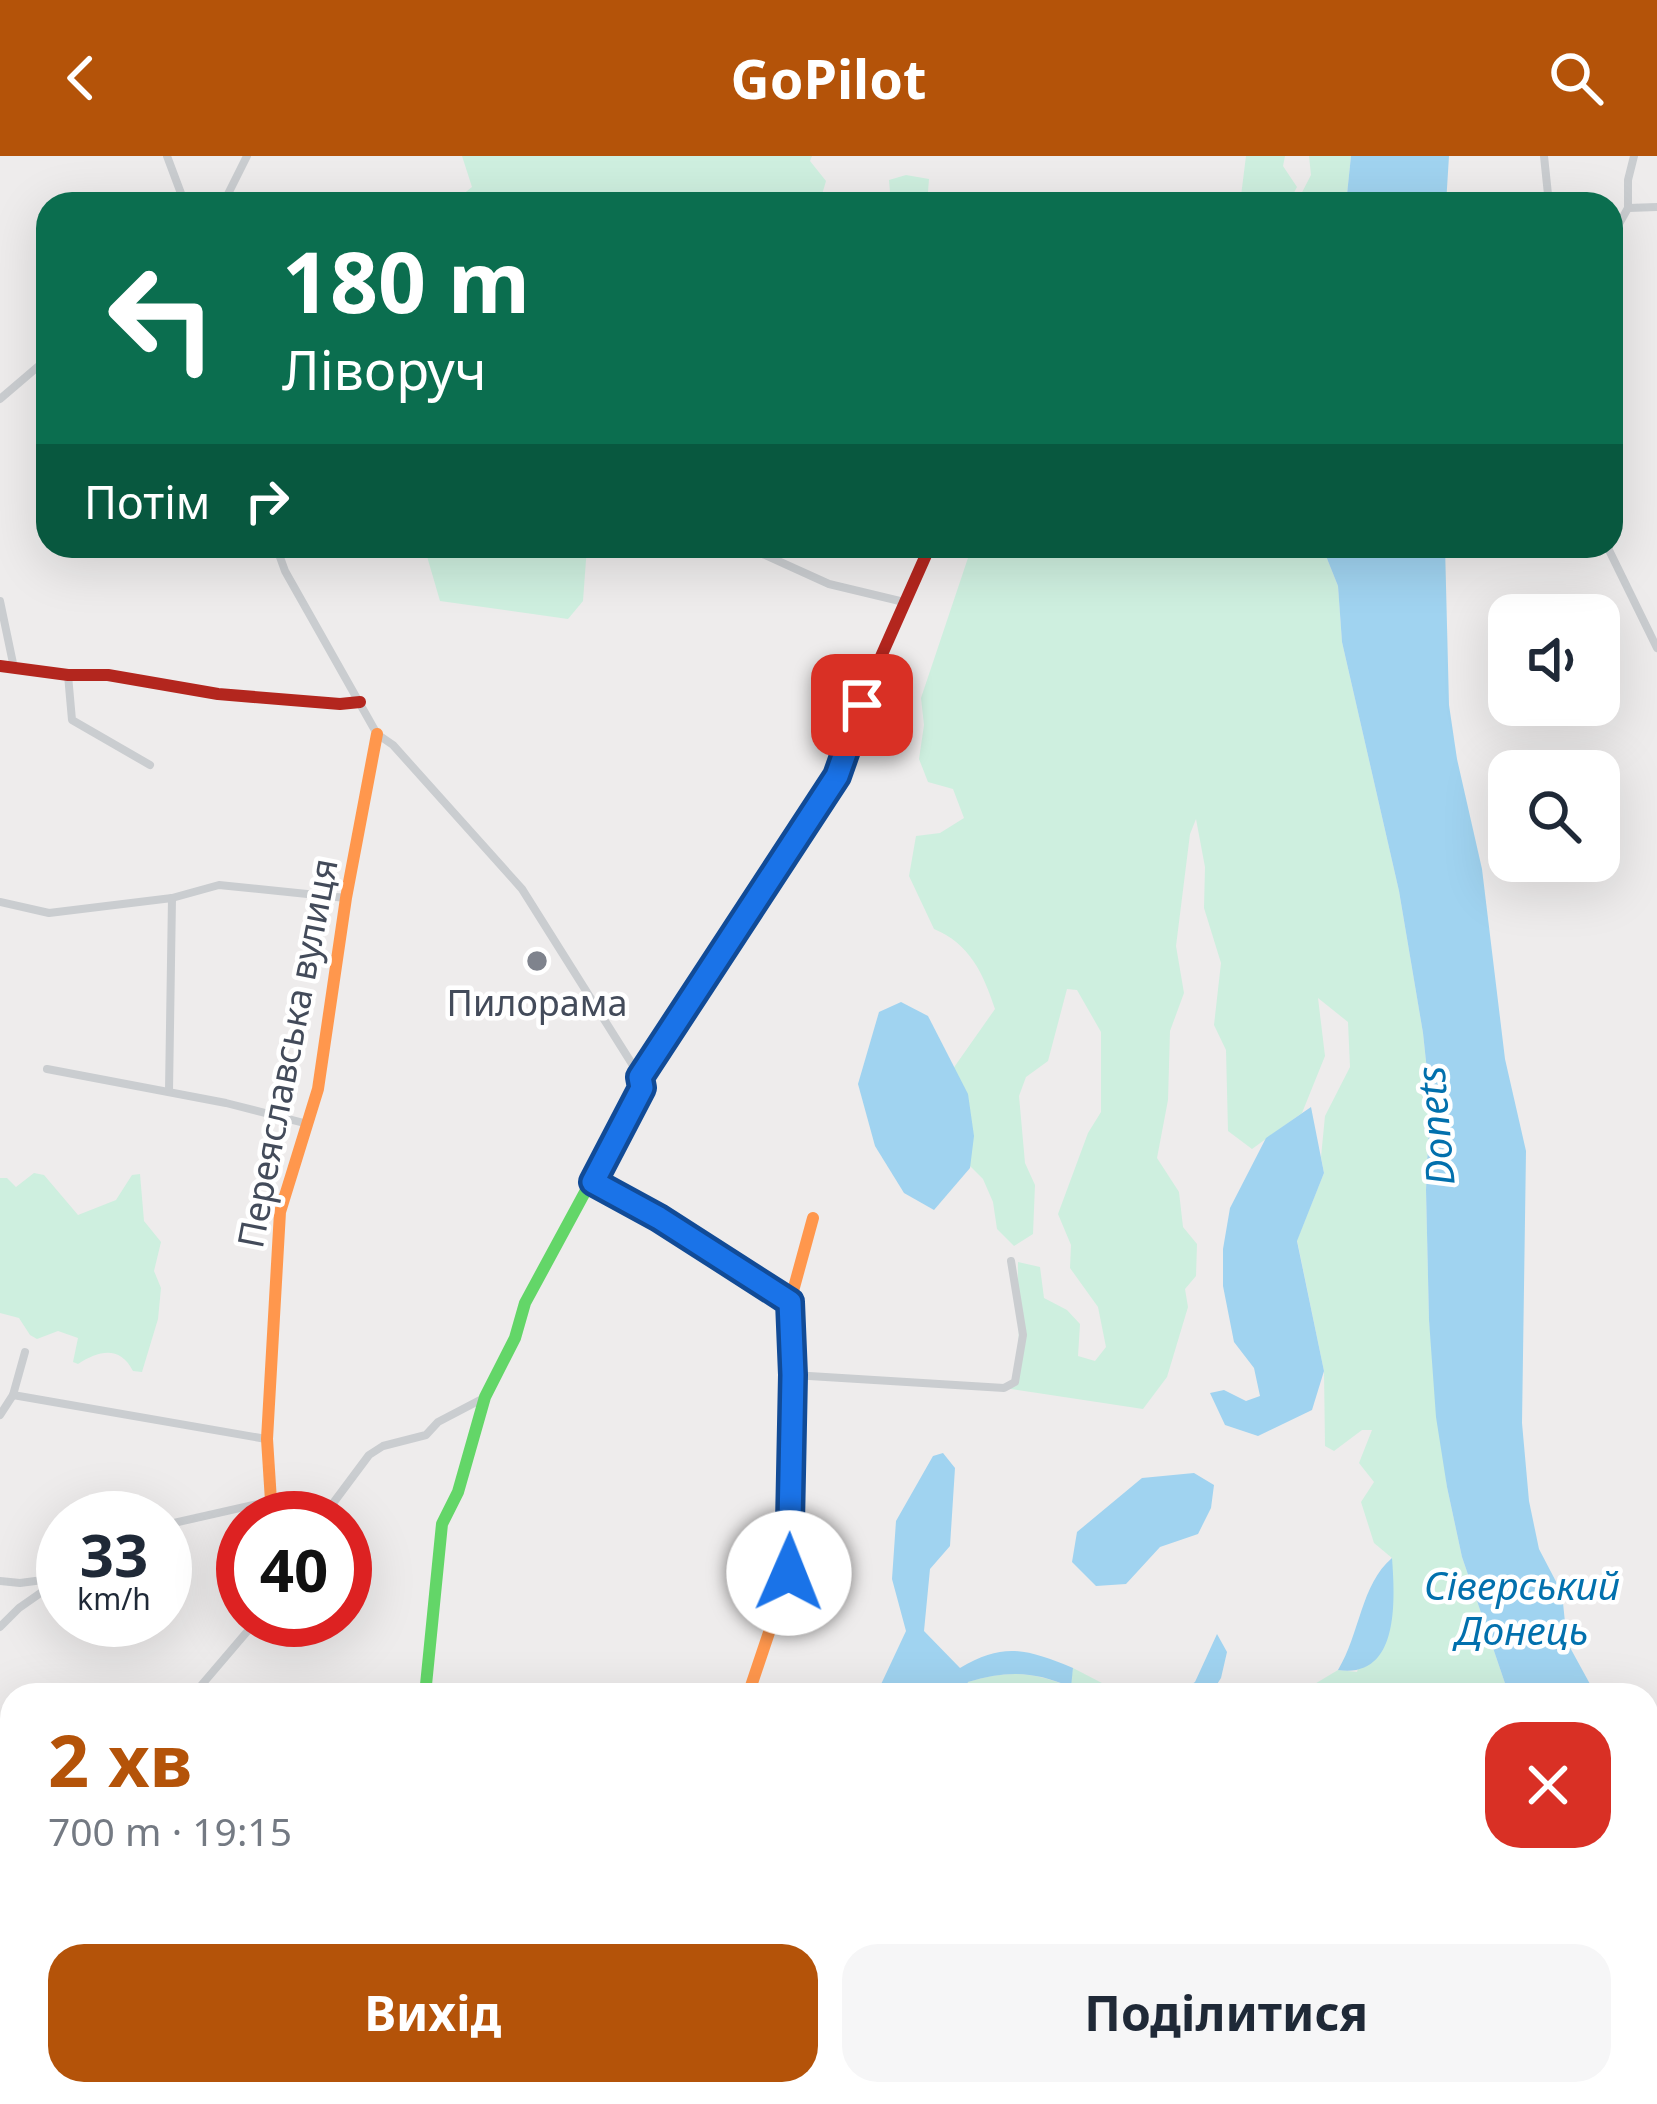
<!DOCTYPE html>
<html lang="uk">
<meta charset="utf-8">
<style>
body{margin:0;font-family:"Noto Sans",sans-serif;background:#f6f6f7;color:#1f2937;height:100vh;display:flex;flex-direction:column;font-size:45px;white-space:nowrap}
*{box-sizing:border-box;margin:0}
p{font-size:39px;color:#747a83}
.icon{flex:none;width:66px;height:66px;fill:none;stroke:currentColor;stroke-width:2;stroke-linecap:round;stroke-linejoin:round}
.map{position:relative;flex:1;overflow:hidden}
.panel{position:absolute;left:0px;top:1527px;width:1659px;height:423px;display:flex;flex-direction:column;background:#fff;border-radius:36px 36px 0 0;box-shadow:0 12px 48px #0002}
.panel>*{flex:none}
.hud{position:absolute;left:36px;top:36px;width:1587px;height:366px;border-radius:36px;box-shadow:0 12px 48px #0002;background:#0b6e4f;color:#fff;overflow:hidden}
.buttons{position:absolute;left:1488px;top:438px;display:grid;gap:24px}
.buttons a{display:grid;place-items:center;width:132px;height:132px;border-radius:24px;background:#fff;box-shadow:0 12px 48px #0002;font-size:60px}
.speed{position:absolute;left:36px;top:1335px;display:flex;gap:24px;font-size:60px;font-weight:700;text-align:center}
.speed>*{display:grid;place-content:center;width:156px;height:156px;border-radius:50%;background:#fff;box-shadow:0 12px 48px #0002;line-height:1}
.speed small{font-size:30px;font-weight:400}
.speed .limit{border:18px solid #d22;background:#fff;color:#111}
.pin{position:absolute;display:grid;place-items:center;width:102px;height:102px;color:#fff;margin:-51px;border-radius:24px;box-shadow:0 6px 18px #0006}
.me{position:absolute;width:132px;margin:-66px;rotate:1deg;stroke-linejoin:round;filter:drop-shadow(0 0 9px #0008)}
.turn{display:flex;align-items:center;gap:42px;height:252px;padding:0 48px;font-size:54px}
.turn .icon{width:156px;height:156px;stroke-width:2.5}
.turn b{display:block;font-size:84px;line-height:102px}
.then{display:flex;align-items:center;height:114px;padding:0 48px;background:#0003;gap:24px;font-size:45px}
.round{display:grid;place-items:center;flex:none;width:126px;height:126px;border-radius:36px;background:#f6f6f7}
.overview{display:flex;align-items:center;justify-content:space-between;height:204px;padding:0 48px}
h1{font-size:72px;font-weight:700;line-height:90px;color:#b45309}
.action{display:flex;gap:24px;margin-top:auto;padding:24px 48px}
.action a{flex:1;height:138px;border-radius:36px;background:#b45309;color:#fff;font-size:48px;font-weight:700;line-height:138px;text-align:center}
.action a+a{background:#f6f6f7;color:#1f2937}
header{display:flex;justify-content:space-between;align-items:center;height:156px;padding:0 48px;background:#b45309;color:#fff;font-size:54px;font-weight:700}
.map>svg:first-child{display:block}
.green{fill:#ceefdf}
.water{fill:#a0d3f0}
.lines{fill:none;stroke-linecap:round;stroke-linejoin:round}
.street{stroke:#cacdd0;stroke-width:8}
.fast{stroke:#63d668;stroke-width:12}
.slow{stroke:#ff974d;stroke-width:12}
.jam{stroke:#b3261e;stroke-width:12}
.route-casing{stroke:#114b97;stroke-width:30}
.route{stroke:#1a73e8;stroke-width:21}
.poi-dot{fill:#7f838d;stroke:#fff;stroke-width:4.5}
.labels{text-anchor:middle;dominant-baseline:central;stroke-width:9;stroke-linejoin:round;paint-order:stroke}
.poi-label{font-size:36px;fill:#434b5a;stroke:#fff}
.street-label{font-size:36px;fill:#434b5a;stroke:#fff}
.water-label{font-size:39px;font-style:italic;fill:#0270ad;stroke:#fff}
</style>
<header><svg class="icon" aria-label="back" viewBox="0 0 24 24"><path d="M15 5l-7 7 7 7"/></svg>GoPilot<svg class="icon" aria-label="search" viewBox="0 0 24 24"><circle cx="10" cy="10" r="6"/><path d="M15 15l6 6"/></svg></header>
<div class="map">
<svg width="1657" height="1948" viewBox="0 0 1657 1948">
<rect width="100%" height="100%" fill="#eeecec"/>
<!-- green -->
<g class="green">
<path d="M462,0H812L810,5L826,25L821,42L854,48H451L472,31Z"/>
<path d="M1246,0H1285L1283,10L1297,31L1288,48H1240Z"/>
<path d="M1309,0H1351L1346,48H1296L1311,19Z"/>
<path d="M906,19L929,23L927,48H891L889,24Z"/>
<path d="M424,390H587L583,445L568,463L440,445Z"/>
<path d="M972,390H1322L1338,430L1342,486L1399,735L1423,877L1430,943L1426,1034L1429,1164L1447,1331L1462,1401L1509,1539H1307L1313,1529L1338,1514L1357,1516L1392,1402L1374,1387L1361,1346L1374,1326L1359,1307L1372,1274H1362L1334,1295L1325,1290L1324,1215L1297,1084L1324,1017L1321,1001L1325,960L1350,911L1348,866L1318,842L1325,900L1302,957L1252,993L1228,975L1226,894L1214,869L1221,807L1204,752L1205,711L1196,663L1190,678L1176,790L1184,837L1170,875L1168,944L1157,1002L1179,1036L1183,1071L1197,1088L1196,1120L1185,1133L1188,1151L1167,1221L1143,1253L1004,1232L1015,1226C1022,1182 1017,1150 1018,1106L1040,1111L1044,1142L1067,1154L1080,1168L1078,1200L1095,1205L1106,1191L1098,1151L1070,1112L1071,1089L1058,1058L1088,977L1101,956V876L1077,834L1067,833L1048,905L1026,921L1019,940L1025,1007L1035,1029L1033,1078L1014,1090L997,1073L993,1046L983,1023L950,990L943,927L995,853C983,817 970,788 934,773L909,720L916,680L940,677L964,662L953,633L928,626L919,603L924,569L921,542Z"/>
<path d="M34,1017L44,1019L78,1059L116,1044L132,1019L140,1018L144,1065L161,1086L154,1115L161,1132L158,1163L142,1216L133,1215C120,1190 100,1194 78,1208L73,1206L78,1182L58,1175L37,1183L30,1179L19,1162L0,1157V1022H7L16,1031Z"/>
<path d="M1073,1512L1125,1539H964L968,1526C1006,1514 1033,1515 1070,1531Z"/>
<path d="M1089,1938H1567L1566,1948H1085Z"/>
</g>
<!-- water -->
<g class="water">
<path d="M1351,0H1449L1446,48H1346Z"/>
<path d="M1322,390H1445L1449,549L1457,603L1482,713L1505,903L1526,995L1522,1267L1529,1345L1539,1393L1562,1437L1567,1486L1596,1539H1509L1462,1401L1447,1331L1436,1261L1429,1164L1426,1034L1430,943L1423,877L1399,735L1342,486L1338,430Z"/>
<path d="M901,846L928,860L968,938L974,980L970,1012L934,1054L904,1037L875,990L858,928L879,856Z"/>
<path d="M1311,951L1324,1017L1297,1085L1324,1215L1312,1254L1258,1280L1225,1269L1210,1237L1224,1234L1246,1245L1260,1240L1254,1212L1234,1186L1223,1130V1093L1230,1052L1266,982Z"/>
<path d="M943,1297L955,1312L950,1390L930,1413L924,1475L960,1512C1005,1485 1028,1494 1073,1512L1071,1531C1034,1515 1007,1514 968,1526L964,1539H876L906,1475L892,1423L896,1365L933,1300Z"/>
<path d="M1194,1317L1214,1329L1211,1352L1198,1378L1160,1391L1126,1428L1096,1430L1072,1406L1077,1376L1142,1322Z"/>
<path d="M1392,1402C1395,1444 1400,1523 1338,1514C1360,1478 1361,1428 1392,1402Z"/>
<path d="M1217,1478L1227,1496L1221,1522L1210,1539H1174L1195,1526Z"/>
<path d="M1567,1938H1646L1647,1948H1566Z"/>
</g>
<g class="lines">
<!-- street -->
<g class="street">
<path d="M167,0L185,48"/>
<path d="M1544,0L1549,48"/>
<path d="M223,48L247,0"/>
<path d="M1628,52V24L1634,0"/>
<path d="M1611,82L1628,52L1657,51"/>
<path d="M0,243L48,202"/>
<path d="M276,390L285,415L377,578L393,589L522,733L639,919"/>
<path d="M745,390L829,428L904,446"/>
<path d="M1607,390L1657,492"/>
<path d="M0,445L14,512"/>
<path d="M68,519L72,564L150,609"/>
<path d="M0,746L49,757L172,742L219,729L346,742"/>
<path d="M47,913L226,947L304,967"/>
<path d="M169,935L172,742"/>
<path d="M593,1026L659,1062L790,1146"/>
<path d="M793,1219L1004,1232L1015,1226L1023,1179L1011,1105"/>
<path d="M13,1239L266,1283"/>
<path d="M0,1259L13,1239L25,1196"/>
<path d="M322,1362L369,1299L383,1290L426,1279L438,1266L482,1243"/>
<path d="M165,1369L271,1345"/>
<path d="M0,1425L20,1427L58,1422"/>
<path d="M0,1471L19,1452L62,1422"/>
<path d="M193,1539L257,1464"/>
<path d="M0,1742L12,1727"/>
<path d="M658,1938L660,1948"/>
<path d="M116,1948L120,1938"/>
<path d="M403,1948L405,1938"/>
<path d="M608,1948L615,1938"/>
<path d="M648,1948L650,1938"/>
</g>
<!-- fast -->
<path class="fast" d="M425,1539L442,1368L458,1336L485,1241L515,1182L525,1147L617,977"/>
<!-- slow -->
<g class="slow">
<path d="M293,1362L271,1345L267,1283L280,1056L318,933L346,742L377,578"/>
<path d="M748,1539L789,1417L793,1219L790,1146L813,1062"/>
</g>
<!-- jam -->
<g class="jam">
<path d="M0,510L68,519H108L218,538L340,548L360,546"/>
<path d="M617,977L642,932L640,921L837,620L875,514L930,390"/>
</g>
</g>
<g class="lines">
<defs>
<path id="route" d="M789,1417L793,1219L790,1146L659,1062L593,1026L642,932L640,921L837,620L862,549"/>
</defs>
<!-- route casing -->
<use href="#route" class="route-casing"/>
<!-- route -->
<use href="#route" class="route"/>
</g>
<!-- markers -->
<circle class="poi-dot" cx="537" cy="805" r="12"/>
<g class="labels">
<!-- poi labels -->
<g class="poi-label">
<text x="537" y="846">Пилорама</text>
</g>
<!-- street labels -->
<g class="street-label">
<text transform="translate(287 897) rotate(-79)">Переяславська вулиця</text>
</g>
<!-- water labels -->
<g class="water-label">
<text transform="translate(1434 970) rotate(-95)">Donets</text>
<text x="1522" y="1428">Сіверський<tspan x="1522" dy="45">Донець</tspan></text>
</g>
</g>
</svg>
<div class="buttons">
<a><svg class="icon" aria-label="sound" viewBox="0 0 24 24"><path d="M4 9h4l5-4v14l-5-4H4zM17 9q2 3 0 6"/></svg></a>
<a><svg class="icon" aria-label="search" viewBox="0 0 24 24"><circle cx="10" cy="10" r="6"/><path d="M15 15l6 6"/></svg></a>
</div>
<div class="speed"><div>33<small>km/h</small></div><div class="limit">40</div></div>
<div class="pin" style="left:862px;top:549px;background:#d93025"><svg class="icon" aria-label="arrive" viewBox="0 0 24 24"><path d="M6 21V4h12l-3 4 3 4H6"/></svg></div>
<svg class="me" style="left:789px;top:1417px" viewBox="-20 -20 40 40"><circle r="19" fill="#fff"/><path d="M0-13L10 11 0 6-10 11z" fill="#1a73e8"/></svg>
<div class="hud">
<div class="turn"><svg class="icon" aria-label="left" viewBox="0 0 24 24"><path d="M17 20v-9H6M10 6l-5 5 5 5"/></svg><div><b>180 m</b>Ліворуч</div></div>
<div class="then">Потім<svg class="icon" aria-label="right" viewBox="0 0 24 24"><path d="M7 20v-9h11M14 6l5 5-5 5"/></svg></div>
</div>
<section class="panel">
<div class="overview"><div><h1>2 хв</h1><p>700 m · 19:15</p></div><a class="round" style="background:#d93025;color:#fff"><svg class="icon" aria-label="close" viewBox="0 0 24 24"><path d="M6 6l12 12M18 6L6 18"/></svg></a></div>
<div class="action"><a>Вихід</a><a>Поділитися</a></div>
</section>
</div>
